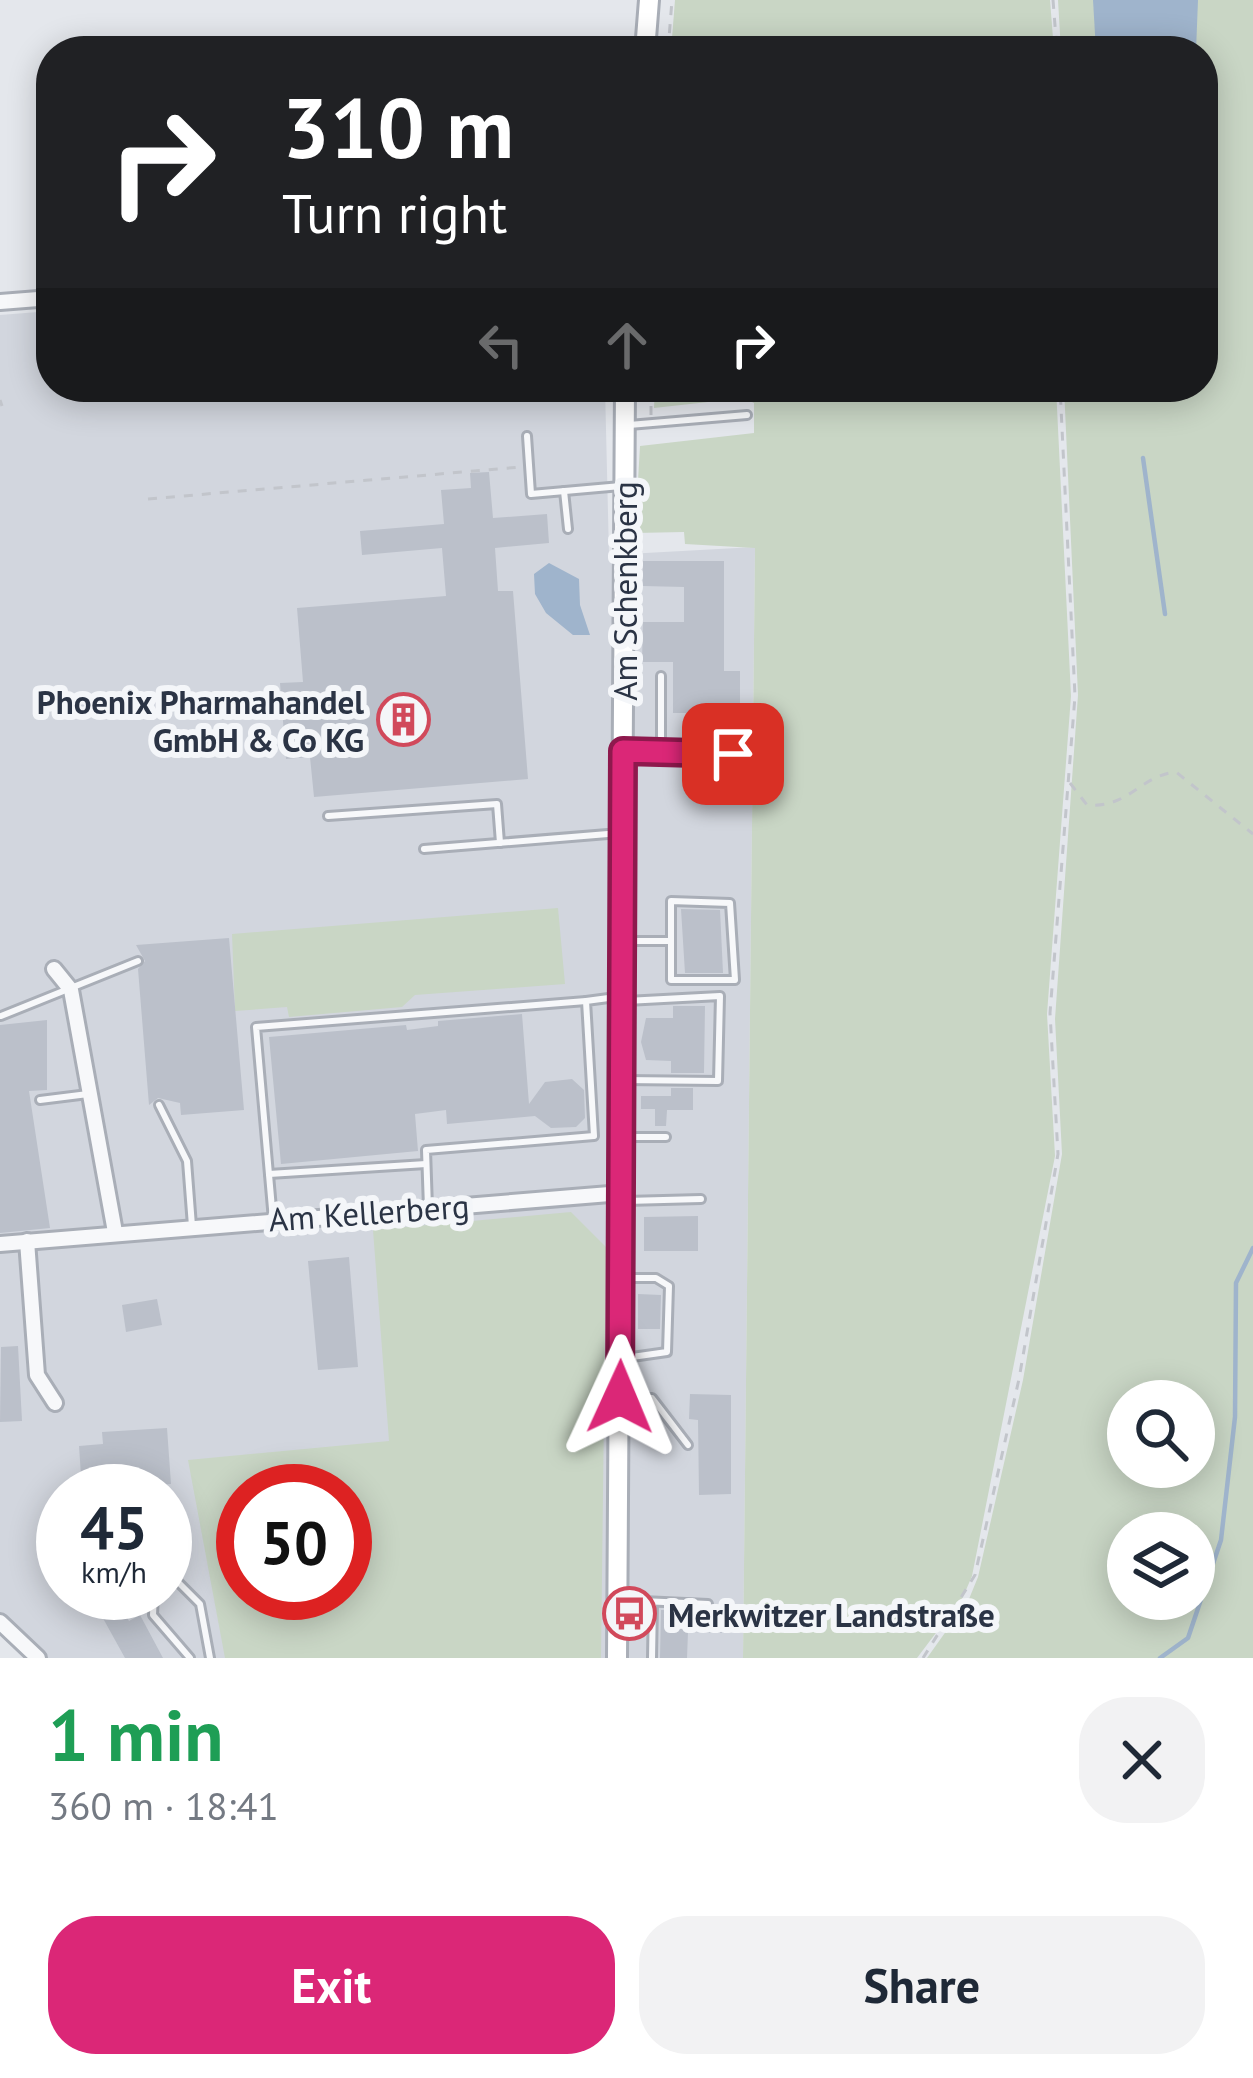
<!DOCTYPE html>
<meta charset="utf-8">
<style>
body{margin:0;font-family:"PT Sans",sans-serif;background:#f2f2f3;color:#1f2937;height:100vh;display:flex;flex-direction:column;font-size:45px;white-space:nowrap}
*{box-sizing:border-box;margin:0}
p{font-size:39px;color:#747a83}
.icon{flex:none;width:66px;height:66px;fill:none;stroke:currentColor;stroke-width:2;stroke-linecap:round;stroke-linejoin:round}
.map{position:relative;height:1658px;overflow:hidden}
.sheet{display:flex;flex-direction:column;background:#fff;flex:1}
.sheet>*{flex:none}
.hud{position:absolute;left:36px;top:36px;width:1182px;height:366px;border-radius:48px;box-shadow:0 6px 30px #0003;background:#202124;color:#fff;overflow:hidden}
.buttons{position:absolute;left:1107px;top:1380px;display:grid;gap:24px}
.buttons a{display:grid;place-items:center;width:108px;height:108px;border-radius:50%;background:#fff;box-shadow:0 6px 30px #0003;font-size:60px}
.speed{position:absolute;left:36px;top:1464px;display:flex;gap:24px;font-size:60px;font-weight:700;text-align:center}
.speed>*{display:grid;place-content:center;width:156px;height:156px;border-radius:50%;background:#fff;box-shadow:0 6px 30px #0003;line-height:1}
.speed small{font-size:30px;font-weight:400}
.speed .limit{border:18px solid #d22;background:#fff;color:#111}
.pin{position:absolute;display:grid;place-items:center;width:102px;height:102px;color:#fff;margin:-51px;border-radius:24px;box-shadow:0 6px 18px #0006}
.me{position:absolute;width:132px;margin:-66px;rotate:1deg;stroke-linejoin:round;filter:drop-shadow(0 0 9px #0008)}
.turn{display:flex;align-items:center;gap:42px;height:252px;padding:0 48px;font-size:54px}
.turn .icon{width:156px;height:156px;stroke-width:2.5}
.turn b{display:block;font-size:84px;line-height:102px}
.lanes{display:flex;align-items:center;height:114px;padding:0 48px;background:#0003;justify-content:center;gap:60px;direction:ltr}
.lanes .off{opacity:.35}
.round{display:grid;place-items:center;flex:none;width:126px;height:126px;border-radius:48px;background:#f2f2f3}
.overview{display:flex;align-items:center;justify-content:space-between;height:204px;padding:0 48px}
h1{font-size:72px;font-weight:800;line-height:90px;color:#1e9e55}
.cta{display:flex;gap:24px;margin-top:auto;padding:24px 48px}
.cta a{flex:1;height:138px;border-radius:48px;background:#db2777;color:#fff;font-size:48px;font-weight:800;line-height:138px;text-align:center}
.cta a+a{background:#f2f2f3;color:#1f2937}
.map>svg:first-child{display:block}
.built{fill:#d2d6de;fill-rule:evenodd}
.green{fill:#c9d6c5;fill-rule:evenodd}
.water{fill:#9fb4cc}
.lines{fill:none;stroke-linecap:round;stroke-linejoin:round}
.stream{stroke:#9fb4cc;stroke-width:4.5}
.building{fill:#bbc0ca}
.service-casing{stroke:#a9aeb7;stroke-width:12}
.minor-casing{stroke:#a9aeb7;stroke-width:20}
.secondary-casing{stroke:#a9aeb7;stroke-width:24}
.path{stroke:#c2c5cb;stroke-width:3;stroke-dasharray:9 9;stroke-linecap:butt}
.service{stroke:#f7f8fa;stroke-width:6}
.minor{stroke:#f7f8fa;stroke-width:14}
.secondary{stroke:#fff;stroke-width:18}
.route-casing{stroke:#8e194d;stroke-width:30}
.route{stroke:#db2777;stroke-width:21}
.labels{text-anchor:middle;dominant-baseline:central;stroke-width:12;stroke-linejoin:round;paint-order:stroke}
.street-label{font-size:33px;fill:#2b3445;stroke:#f4f6f9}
.poi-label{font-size:33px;font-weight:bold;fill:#2b3445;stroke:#f4f6f9;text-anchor:end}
</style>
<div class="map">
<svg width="1253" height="1658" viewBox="0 0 1253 1658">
<rect width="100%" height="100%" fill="#e4e7ec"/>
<!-- built -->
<path class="built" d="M51,311V387H605L609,555L755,547L743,1658H38L0,1622V315ZM63,1491H165V1593H63ZM243,1491H345V1593H243Z"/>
<!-- green -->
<g class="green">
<path d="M675,0H1050L1054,51H671Z"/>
<path d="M1058,0H1253V1658H927L969,1599L978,1577L1023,1380L1062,1154L1055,1019L1078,695L1064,387H1203V51H1061ZM1128,1401H1194V1467H1128ZM1128,1533H1194V1599H1128Z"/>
<path d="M655,387H1056L1071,696L1047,1014L1055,1156L972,1576L963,1597L917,1658H743L755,548L685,544L684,532L635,533L640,446L754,433V403L744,398L654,408Z"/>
<path d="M558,908L565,984L415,995L402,1007L289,1017L287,1007L235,1011L232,934Z"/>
<path d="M571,1212L606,1247L601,1658H225L188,1460L389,1441L373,1230ZM243,1491H345V1593H243Z"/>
</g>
<!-- water -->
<g class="water">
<path d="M1093,0H1198L1196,51H1096Z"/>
<path d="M549,563L579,579L580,605L590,635H573L546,613L535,594L534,574Z"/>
</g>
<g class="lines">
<!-- stream -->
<g class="stream">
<path d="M1143,458L1165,614"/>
<path d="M1160,1658L1188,1638L1221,1540L1235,1417L1236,1283L1253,1248"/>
</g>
</g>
<!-- building -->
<g class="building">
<path d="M489,472L493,518L547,514L549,543L495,548L498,591H513L528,779L314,797L310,757L286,759L280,683L303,682L297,608L446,596L442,548L362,555L360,531L444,524L441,490L471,488L470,473Z"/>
<path d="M643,561H724V671H740V745H688V713H673V662H642L643,622H684V587L643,586Z"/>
<path d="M681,909L720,910L723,973H685Z"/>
<path d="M229,938L244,1110L181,1115L180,1103L158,1098L149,1105L138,969L145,961L136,945Z"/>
<path d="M673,1006H705L704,1073H671V1061L646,1060L641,1042L646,1018H673Z"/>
<path d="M522,1014L529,1104L545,1082L572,1079L584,1090L585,1118L576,1127L551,1128L535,1116L447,1124L446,1110L415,1114L418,1151L281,1164L269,1037L406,1025L407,1030L438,1026V1021Z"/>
<path d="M47,1020V1090L29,1091L50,1228L0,1233V1025Z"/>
<path d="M671,1088H693V1110H667L666,1126H655V1109H641V1096H671Z"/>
<path d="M698,1216V1251H644V1217Z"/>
<path d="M349,1257L358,1367L318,1370L308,1261Z"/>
<path d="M638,1294L661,1295L660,1329H638Z"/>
<path d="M157,1299L162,1325L126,1332L122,1305Z"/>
<path d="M18,1346L22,1421L0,1422L1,1347Z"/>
<path d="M690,1394L731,1395V1494L699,1495L698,1420L689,1419Z"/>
<path d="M167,1428L171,1484L82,1490L79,1446L103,1444L102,1432Z"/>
<path d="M89,1593H113L129,1621L140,1615L163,1658H125Z"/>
<path d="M661,1610L725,1611V1633L688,1632L687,1658H660Z"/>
</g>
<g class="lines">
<defs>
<g id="service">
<path d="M629,425L747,415"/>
<path d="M527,436L531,494L621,486"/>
<path d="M564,491L568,529"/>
<path d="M661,750L675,756L733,754"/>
<path d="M627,751L661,750V676"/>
<path d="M328,816L497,804L500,843"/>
<path d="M424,849L620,833"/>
<path d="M626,941H671V901L730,903L735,980H671V941"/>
<path d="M1,1016L138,961"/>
<path d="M623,1080L718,1081L720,996L626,1001"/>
<path d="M40,1100L88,1094"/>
<path d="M159,1105L187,1161L192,1226"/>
<path d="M626,1137H666"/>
<path d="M269,1174L426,1164"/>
<path d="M626,1201L701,1199"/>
<path d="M428,1208L426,1150L594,1136L586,1001L616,997"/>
<path d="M273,1220L256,1027L586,1001"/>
<path d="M621,1278H656L669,1286L667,1352L625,1358"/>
<path d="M624,1397L652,1398L688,1445"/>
<path d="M165,1585L178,1582L200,1604L210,1658"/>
<path d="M154,1593L153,1615L190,1658"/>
<path d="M620,1600L708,1604"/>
<path d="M652,1658L653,1603"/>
</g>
<g id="minor">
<path d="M0,302L51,298"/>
<path d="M54,969L71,990L115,1232"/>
<path d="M27,1241L37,1375L55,1403"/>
<path d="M0,1244L622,1193"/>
<path d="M0,1622L38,1658"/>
</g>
<g id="secondary">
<path d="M645,51L649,0"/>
<path d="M617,1658L625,387"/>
</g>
</defs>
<!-- service casing -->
<use href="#service" class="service-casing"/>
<!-- minor casing -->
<use href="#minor" class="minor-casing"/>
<!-- secondary casing -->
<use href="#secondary" class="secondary-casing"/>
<!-- path -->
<g class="path">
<path d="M1053,0L1057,51"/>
<path d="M668,51L672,0"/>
<path d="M1062,391L1151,395L1185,387"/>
<path d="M0,400L2,406"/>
<path d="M651,415V387"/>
<path d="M148,499L521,467"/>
<path d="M1070,783L1087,805C1130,808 1139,776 1176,772L1253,834"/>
<path d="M923,1658L975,1575L1019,1379L1058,1154L1050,1013L1075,696L1060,387"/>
</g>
<!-- service -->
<use href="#service" class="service"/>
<!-- minor -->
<use href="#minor" class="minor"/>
<!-- secondary -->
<use href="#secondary" class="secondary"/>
</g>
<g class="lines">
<defs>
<path id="route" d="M620,1397L623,751L733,754"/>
</defs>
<!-- route casing -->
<use href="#route" class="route-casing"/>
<!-- route -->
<use href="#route" class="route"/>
</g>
<!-- icons -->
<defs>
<symbol id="building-ring" viewBox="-11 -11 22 22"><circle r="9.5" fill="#f4f6f9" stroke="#d1495b" stroke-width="1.5"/><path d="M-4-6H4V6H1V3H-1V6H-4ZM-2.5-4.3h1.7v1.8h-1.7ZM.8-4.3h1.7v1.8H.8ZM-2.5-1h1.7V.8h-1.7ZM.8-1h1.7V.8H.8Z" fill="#d1495b"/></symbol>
<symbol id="bus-ring" viewBox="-11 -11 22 22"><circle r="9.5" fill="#f4f6f9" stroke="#d1495b" stroke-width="1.5"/><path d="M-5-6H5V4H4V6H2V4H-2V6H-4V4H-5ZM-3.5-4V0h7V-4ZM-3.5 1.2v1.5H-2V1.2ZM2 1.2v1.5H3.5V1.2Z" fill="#d1495b"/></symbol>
</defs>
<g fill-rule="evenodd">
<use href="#building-ring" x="374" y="690" width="59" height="59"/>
<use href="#bus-ring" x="600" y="1584" width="59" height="59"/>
</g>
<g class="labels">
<!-- street labels -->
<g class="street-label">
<text transform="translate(624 591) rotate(-90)">Am Schenkberg</text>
<text transform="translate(369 1212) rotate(-4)">Am Kellerberg</text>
</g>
<!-- poi labels -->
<g class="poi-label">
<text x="364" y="701">Phoenix Pharmahandel<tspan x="364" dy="38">GmbH &amp; Co KG</tspan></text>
<text x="668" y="1614" text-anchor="start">Merkwitzer Landstraße</text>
</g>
</g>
</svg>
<div class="buttons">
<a><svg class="icon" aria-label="search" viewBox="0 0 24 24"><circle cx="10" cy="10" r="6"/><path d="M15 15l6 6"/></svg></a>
<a><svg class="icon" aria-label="layers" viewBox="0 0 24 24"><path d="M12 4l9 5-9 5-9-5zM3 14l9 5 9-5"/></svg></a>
</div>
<div class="speed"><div>45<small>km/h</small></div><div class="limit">50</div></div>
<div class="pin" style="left:733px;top:754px;background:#d93025"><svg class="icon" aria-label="arrive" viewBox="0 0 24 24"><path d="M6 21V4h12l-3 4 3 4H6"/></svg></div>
<svg class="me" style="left:620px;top:1397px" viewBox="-20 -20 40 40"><path d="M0-17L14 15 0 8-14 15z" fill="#db2777" stroke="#fff" stroke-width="4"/></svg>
<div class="hud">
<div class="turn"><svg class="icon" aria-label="right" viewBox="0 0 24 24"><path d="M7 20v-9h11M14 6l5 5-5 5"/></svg><div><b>310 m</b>Turn right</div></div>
<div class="lanes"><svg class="icon off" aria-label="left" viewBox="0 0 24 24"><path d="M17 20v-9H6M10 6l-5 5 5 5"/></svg><svg class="icon off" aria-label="ahead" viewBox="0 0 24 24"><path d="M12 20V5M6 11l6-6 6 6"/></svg><svg class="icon" aria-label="right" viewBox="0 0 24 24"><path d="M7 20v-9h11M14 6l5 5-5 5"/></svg></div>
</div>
</div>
<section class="sheet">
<div class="overview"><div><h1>1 min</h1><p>360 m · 18:41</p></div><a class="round"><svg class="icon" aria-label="close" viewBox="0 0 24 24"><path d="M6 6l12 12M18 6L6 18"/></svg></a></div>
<div class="cta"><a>Exit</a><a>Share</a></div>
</section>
